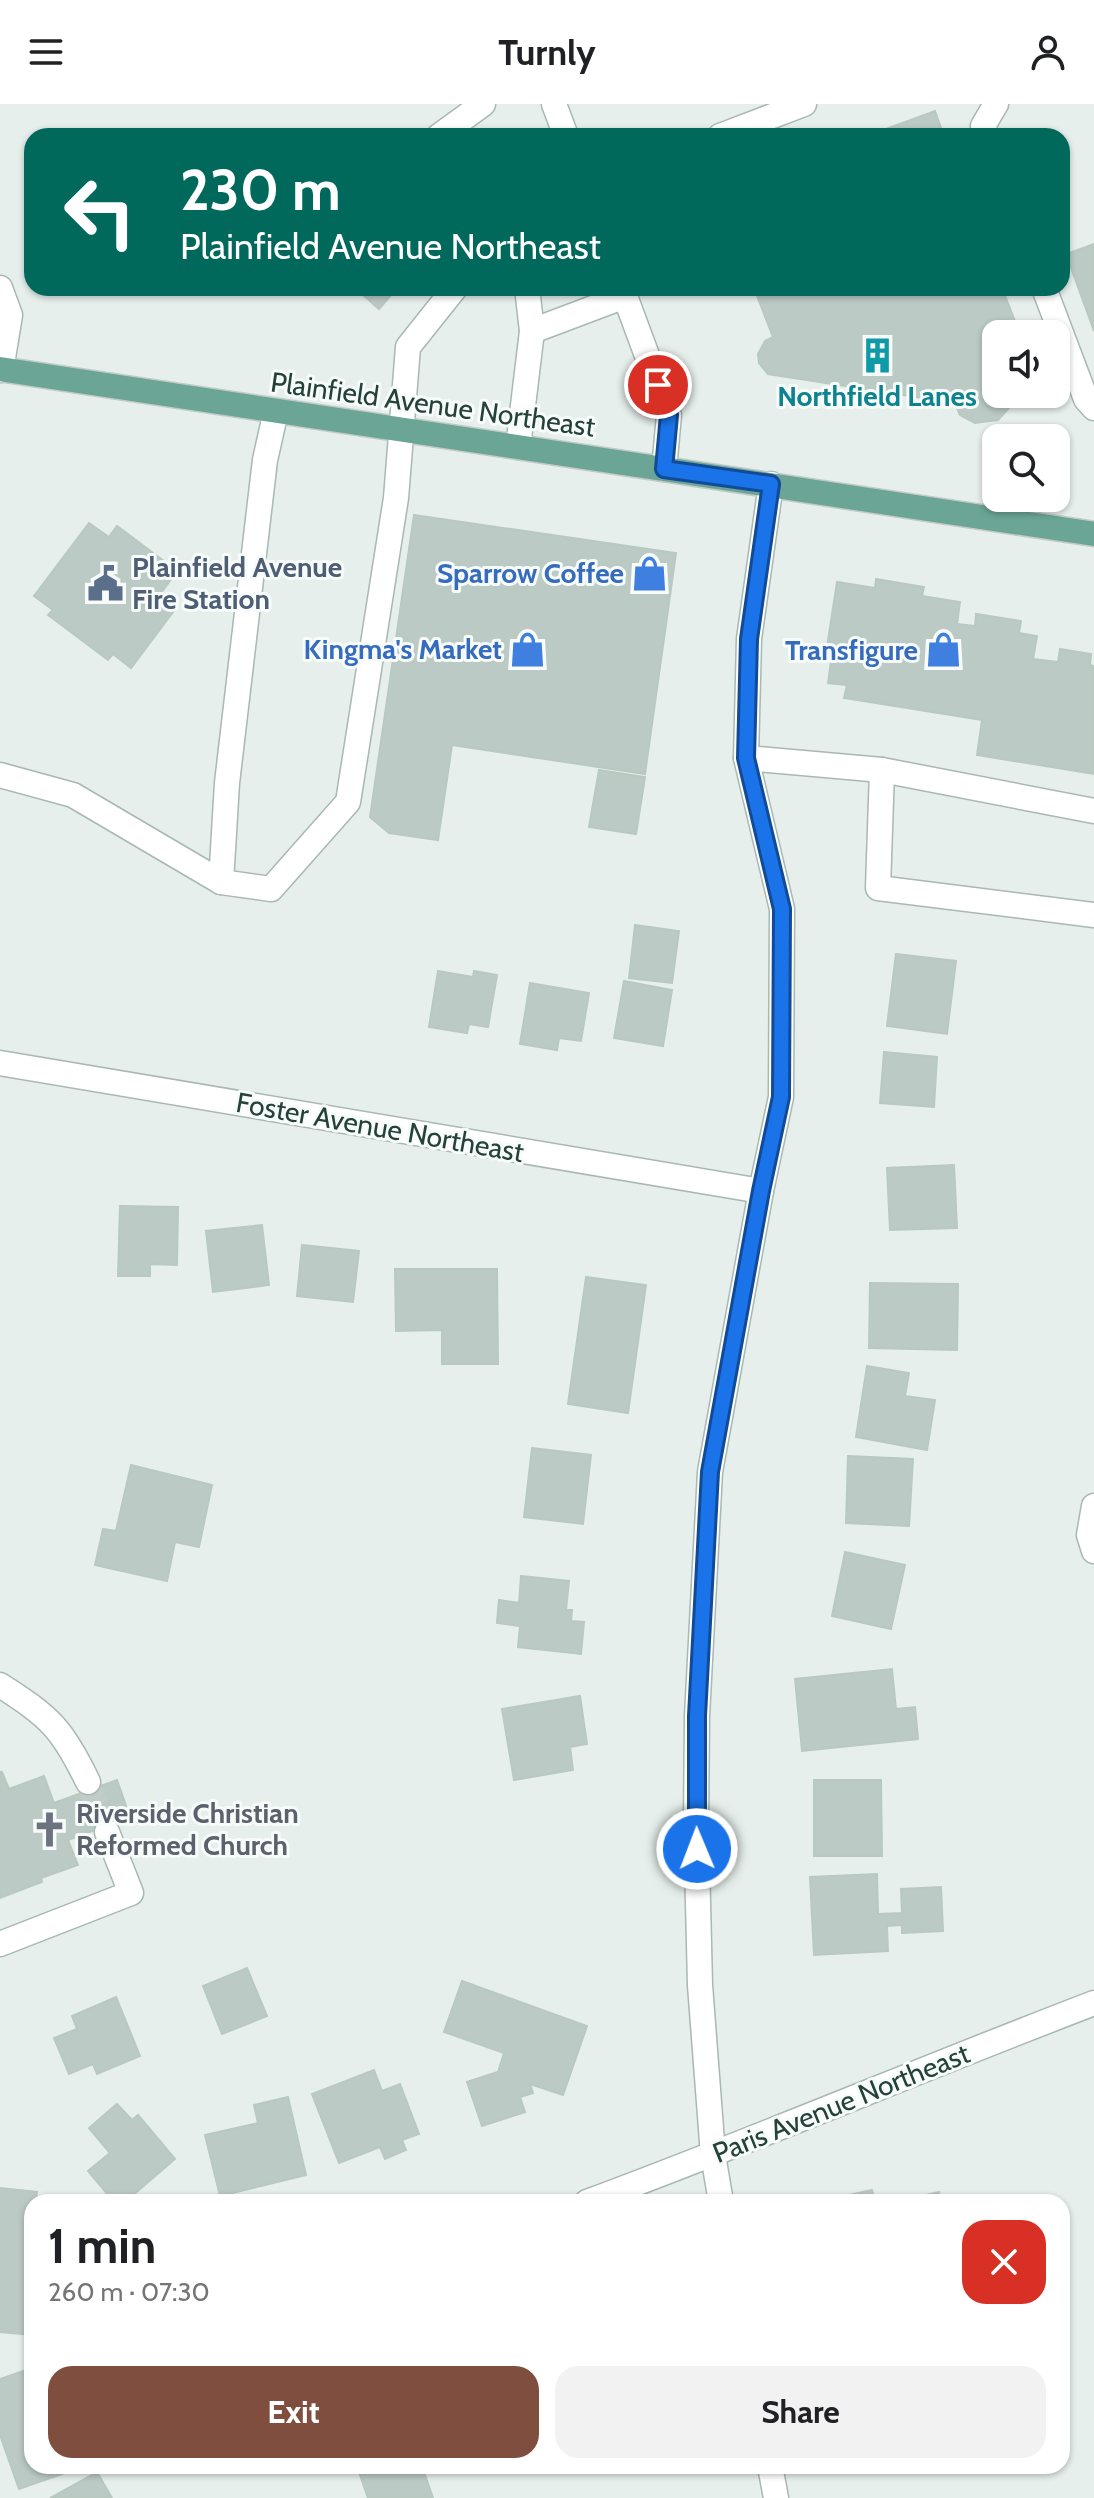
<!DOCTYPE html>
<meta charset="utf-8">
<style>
body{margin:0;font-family:Cabin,sans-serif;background:#f2f2f2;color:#202124;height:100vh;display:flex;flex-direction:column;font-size:30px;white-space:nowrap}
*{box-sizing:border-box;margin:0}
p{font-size:26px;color:#757577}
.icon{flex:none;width:44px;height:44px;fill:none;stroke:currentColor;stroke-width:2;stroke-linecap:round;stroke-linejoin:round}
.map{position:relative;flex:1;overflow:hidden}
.drawer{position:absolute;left:24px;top:2090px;width:1046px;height:280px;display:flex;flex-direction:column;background:#fff;border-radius:24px;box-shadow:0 2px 6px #0004}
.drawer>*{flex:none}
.hud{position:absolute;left:24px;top:24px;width:1046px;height:168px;border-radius:24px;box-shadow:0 2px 6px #0004;background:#00695c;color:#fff;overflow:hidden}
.controls{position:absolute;left:982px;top:216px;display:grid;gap:16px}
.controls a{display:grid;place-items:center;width:88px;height:88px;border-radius:16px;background:#fff;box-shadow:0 2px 6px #0004;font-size:40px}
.pin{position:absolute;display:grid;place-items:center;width:68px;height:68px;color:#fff;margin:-34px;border:4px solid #fff;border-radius:50%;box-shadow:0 2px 8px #0007}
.me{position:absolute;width:88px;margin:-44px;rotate:359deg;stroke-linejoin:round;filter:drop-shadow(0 0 6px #0008)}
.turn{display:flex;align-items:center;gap:28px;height:168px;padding:0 24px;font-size:36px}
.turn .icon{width:104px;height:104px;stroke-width:2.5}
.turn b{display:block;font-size:56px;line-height:68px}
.round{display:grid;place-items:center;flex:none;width:84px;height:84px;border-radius:24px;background:#f2f2f2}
.head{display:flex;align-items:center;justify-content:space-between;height:136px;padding:0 24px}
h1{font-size:48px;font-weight:800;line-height:60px}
.action{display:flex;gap:16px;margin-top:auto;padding:16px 24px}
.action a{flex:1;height:92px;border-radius:24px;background:#7f4e3f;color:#fff;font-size:32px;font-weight:800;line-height:92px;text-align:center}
.action a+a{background:#f2f2f2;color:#202124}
header{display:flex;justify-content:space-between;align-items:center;height:104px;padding:0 24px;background:#fff;font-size:36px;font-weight:800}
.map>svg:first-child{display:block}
.building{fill:#bbcac4;stroke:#b8c9c2;stroke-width:2}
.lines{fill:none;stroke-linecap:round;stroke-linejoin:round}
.minor-tunnel{stroke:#bfccc8;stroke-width:24;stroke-dasharray:24 12;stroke-linecap:butt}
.minor-casing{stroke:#a8b8b2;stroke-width:27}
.major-casing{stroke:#c2cac8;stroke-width:27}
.minor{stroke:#fff;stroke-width:24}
.major{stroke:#6aa596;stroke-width:24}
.route-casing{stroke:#114b97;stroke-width:20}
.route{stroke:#1a73e8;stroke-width:14}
.labels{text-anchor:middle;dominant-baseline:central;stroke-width:6;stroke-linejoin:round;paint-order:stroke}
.culture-label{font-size:28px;font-weight:bold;fill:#0d838f;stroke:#f7fbf9}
.street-label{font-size:28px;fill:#24423a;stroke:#f7fbf9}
.service-label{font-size:28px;font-weight:bold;fill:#4e5e75;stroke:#f7fbf9;text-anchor:start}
.shop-label{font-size:28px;font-weight:bold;fill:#366cbe;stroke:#f7fbf9;text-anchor:end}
.worship-label{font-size:28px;font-weight:bold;fill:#5b616d;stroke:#f7fbf9;text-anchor:start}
</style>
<header><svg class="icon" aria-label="menu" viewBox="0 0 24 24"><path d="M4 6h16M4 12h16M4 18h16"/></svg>Turnly<svg class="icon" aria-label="person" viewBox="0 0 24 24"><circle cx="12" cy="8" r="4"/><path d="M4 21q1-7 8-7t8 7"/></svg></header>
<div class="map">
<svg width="1094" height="2394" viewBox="0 0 1094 2394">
<rect width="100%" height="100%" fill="#e6efeb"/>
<!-- building -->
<g class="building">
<path d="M935,7L944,32H867Z"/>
<path d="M1094,140V227L1066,150Z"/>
<path d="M235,184H255L238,191Z"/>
<path d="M355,184H397L379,205Z"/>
<path d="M754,184H1002L1020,230H996V290H1013L1009,304L998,316L975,319L960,311L955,299L768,270L759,259L758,250L765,237L773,233Z"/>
<path d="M414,411L676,449L645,670L452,641L438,736L389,729L370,713Z"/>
<path d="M89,419L109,433L117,422L177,467L159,492L176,504L131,564L113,550L108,556L48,511L53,506L34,492Z"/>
<path d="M876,475L924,483L922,492L960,498L957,520L975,522L976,510L1021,517L1019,529L1037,532L1033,555L1058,558L1060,545L1091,550L1090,561L1094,562V670L977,651L982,616L844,594L847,581L828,579L833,543H827L837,478L875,484Z"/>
<path d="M599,666L645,673L636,730L589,723Z"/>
<path d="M635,821L679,827L672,879L629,874Z"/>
<path d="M896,850L956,857L947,930L887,922Z"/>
<path d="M438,867L473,873L474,867L497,871L488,923L469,920L467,929L429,923Z"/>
<path d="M624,877L672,886L663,942L614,934Z"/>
<path d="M530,879L589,889L581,937L559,934L557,946L520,940Z"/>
<path d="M884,948L937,953L934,1003L880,999Z"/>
<path d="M954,1061L957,1124L890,1126L887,1064Z"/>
<path d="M120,1102L178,1103L177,1161L150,1160V1172H118Z"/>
<path d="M262,1121L269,1181L213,1188L206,1127Z"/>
<path d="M302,1141L359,1147L353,1198L297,1192Z"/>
<path d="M395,1165H497L498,1260H442V1226L396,1227Z"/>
<path d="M586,1173L646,1181L628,1309L568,1300Z"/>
<path d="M870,1179L958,1180L957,1246L869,1244Z"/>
<path d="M867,1262L909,1269L905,1292L935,1296L927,1346L856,1333Z"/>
<path d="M532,1344L591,1351L583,1420L524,1413Z"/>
<path d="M848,1352L913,1355L909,1422L846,1419Z"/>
<path d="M131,1361L212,1381L199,1443L175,1438L167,1477L95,1461L103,1425L116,1427Z"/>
<path d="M845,1448L905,1461L891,1525L832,1512Z"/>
<path d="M521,1472L569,1477L566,1506H572L571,1517L584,1518L581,1550L518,1543L520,1522L497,1519L499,1496L519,1499Z"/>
<path d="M892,1565L896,1605L915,1603L918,1635L802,1647L795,1575Z"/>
<path d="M580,1592L587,1640L570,1643L573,1666L514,1676L502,1605Z"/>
<path d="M0,1668H2L9,1685L44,1672L54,1699L117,1676L130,1713L68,1736L78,1761L41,1774L42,1778L0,1794Z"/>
<path d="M814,1676H881L882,1752H814Z"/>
<path d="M877,1770L878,1810L902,1809L901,1785L941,1783L943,1827L902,1829V1821L887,1822L888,1847L814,1851L810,1773Z"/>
<path d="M247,1864L267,1912L222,1930L203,1882Z"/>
<path d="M462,1877L587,1922L563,1991L530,1980L533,1989L520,1993L525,2008L482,2022L467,1978L498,1968L504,1949L444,1928Z"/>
<path d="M116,1893L140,1952L97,1970L93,1960L69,1970L54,1934L77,1925L72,1912Z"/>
<path d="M374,1966L382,1987L400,1980L419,2030L402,2036L406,2046L385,2055L380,2043L339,2059L312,1990Z"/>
<path d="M288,1993L306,2071L220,2092L205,2031L258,2019L254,2001Z"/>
<path d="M117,2000L132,2016L138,2011L175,2055L125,2098H114L88,2067L110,2049L89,2024Z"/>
<path d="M0,2084L37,2088L36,2098H32V2231L0,2228Z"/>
<path d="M872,2086L875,2098H851L849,2091Z"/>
<path d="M939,2088L941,2098H895Z"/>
<path d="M32,2264V2362H69L71,2367L19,2385L0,2331V2275Z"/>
<path d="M375,2362H422L433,2394H368L359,2368Z"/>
<path d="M97,2368L112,2394H50Z"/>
</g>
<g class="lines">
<!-- minor-tunnel -->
<path class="minor-tunnel" d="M88,1678L107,1728"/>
<defs>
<g id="minor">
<path d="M554,0L566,32"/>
<path d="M439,32L483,0"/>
<path d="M720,32L804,0"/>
<path d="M987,32L983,22L996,0"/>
<path d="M0,184L10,211L1,266"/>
<path d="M622,184L669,311L664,365"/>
<path d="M1044,184L1086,295L1094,304"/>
<path d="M532,227L625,192"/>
<path d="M518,343L532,227L527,184"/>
<path d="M746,654L882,666L1094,707"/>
<path d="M882,666L878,784L1094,811"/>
<path d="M0,671L73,691L221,778L271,785L348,698L396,394L408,243L455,184"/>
<path d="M221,778L227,679L265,356L276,307"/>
<path d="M0,959L761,1087"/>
<path d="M1094,1402L1089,1431L1094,1447"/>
<path d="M0,1581C50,1613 62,1624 88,1678"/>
<path d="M0,1840L131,1789L107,1728"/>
<path d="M587,2098C757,2035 924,1964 1094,1899"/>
<path d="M721,2098L713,2051L700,1881L696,1717L697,1612L710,1368L761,1087L781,993L782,805L746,654L749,535L771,380"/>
<path d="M770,2362L776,2394"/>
</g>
<path id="major" d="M0,265L1094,430"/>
</defs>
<!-- minor casing -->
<use href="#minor" class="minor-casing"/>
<!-- major casing -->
<use href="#major" class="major-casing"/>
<!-- minor -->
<use href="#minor" class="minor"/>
<!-- major -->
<use href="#major" class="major"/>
</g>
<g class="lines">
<defs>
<path id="route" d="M658,281L669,311L664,365L771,380L749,535L746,654L782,805L781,993L761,1087L710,1368L697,1612V1745"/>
</defs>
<!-- route casing -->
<use href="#route" class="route-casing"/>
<!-- route -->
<use href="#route" class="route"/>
</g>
<!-- icons -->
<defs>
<symbol id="building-bare" viewBox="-9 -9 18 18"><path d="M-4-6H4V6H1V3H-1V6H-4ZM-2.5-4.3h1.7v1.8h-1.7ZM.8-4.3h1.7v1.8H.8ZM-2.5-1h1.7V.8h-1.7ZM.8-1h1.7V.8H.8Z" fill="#0f9aa8" stroke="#f7fbf9" stroke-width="2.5" paint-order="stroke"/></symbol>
<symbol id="shop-bare" viewBox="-9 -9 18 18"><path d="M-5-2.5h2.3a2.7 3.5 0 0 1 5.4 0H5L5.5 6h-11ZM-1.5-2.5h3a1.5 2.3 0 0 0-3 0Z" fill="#3f7fe0" stroke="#f7fbf9" stroke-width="2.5" paint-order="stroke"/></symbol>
<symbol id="civic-bare" viewBox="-9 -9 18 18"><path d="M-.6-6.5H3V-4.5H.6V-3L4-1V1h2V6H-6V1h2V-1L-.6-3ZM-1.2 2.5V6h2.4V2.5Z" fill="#5c6f8a" stroke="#f7fbf9" stroke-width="2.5" paint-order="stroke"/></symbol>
<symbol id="church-bare" viewBox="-9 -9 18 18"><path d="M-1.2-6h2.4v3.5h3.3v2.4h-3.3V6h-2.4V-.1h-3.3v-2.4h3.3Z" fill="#6b7280" stroke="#f7fbf9" stroke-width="2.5" paint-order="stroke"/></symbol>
</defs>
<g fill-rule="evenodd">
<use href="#building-bare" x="852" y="226" width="51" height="51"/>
<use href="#shop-bare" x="624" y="444" width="51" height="51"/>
<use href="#civic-bare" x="80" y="454" width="51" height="51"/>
<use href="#shop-bare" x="502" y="520" width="51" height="51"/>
<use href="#shop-bare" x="918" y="520" width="51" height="51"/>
<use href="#church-bare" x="24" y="1700" width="51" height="51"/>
</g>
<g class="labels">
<!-- culture labels -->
<g class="culture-label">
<text x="877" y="292">Northfield Lanes</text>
</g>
<!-- street labels -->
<g class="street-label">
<text transform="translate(433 300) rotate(8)">Plainfield Avenue Northeast</text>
<text transform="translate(380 1023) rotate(10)">Foster Avenue Northeast</text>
<text transform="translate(841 1999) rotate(-22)">Paris Avenue Northeast</text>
</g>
<!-- service labels -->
<g class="service-label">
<text x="132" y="463">Plainfield Avenue<tspan x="132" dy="32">Fire Station</tspan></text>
</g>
<!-- shop labels -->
<g class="shop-label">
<text x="624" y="469">Sparrow Coffee</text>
<text x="502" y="545">Kingma's Market</text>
<text x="918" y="546">Transfigure</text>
</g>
<!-- worship labels -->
<g class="worship-label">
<text x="76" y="1709">Riverside Christian<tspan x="76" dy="32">Reformed Church</tspan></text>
</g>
</g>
</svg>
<div class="controls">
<a><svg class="icon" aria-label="sound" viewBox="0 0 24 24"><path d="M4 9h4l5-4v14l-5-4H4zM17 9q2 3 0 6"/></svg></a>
<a><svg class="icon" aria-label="search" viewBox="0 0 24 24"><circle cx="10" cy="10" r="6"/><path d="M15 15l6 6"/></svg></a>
</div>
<div class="pin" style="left:658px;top:281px;background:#d93025"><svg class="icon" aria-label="arrive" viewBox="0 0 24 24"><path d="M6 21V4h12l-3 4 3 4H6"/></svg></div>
<svg class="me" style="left:697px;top:1745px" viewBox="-20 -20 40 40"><circle r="17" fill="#1a73e8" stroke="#fff" stroke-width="3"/><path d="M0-11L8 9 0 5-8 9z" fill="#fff"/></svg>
<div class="hud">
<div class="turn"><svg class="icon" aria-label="left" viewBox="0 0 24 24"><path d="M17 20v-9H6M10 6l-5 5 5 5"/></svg><div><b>230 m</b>Plainfield Avenue Northeast</div></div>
</div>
<section class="drawer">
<div class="head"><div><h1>1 min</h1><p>260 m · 07:30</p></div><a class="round" style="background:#d93025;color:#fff"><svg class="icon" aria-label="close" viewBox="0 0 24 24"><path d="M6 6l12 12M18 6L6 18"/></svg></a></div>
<div class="action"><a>Exit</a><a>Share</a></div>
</section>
</div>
